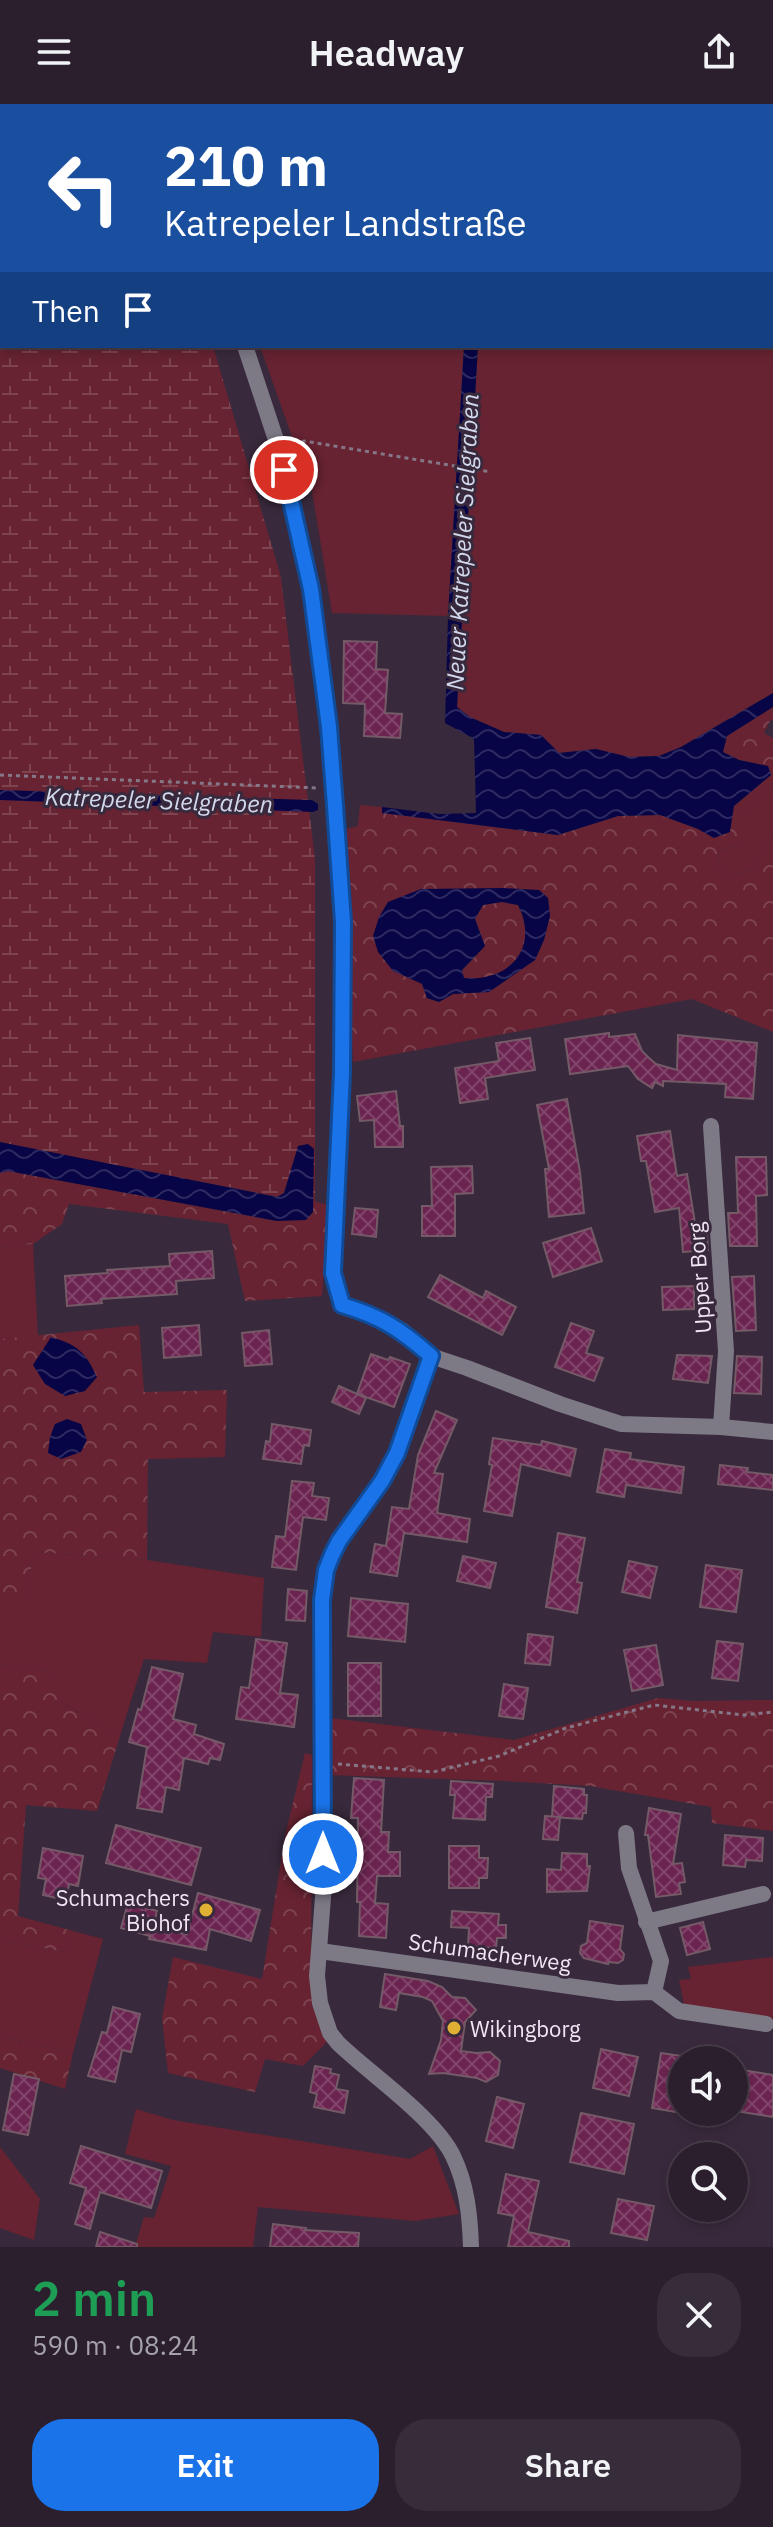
<!DOCTYPE html>
<meta charset="utf-8">
<style>
body{margin:0;font-family:"IBM Plex Sans",sans-serif;background:#372c39;color:#f1f3f6;height:100vh;display:flex;flex-direction:column;font-size:30px;white-space:nowrap}
*{box-sizing:border-box;margin:0}
p{font-size:26px;color:#a6a2aa}
.icon{flex:none;width:44px;height:44px;fill:none;stroke:currentColor;stroke-width:2;stroke-linecap:round;stroke-linejoin:round}
.map{position:relative;height:2143px;overflow:hidden}
.sheet{display:flex;flex-direction:column;background:#2b1f2d;flex:1}
.sheet>*{flex:none}
.banner{position:absolute;left:0px;top:0px;width:774px;height:244px;box-shadow:0 4px 12px #0003,0 0 0 2px #473d49;background:#1a4fa0;color:#fff;overflow:hidden}
.buttons{position:absolute;left:668px;top:1942px;display:grid;gap:16px}
.buttons a{display:grid;place-items:center;width:80px;height:80px;border-radius:50%;background:#2b1f2d;box-shadow:0 4px 12px #0003,0 0 0 2px #473d49;font-size:40px}
.pin{position:absolute;display:grid;place-items:center;width:68px;height:68px;color:#fff;margin:-34px;border:4px solid #fff;border-radius:50%;box-shadow:0 2px 8px #0007}
.me{position:absolute;width:88px;margin:-44px;rotate:0deg;stroke-linejoin:round;filter:drop-shadow(0 0 6px #0008)}
.turn{display:flex;align-items:center;gap:28px;height:168px;padding:0 32px;font-size:36px}
.turn .icon{width:104px;height:104px;stroke-width:2.5}
.turn b{display:block;font-size:56px;line-height:68px}
.then{display:flex;align-items:center;height:76px;padding:0 32px;background:#0003;gap:16px;font-size:30px}
.round{display:grid;place-items:center;flex:none;width:84px;height:84px;border-radius:32px;background:#372c39}
.head{display:flex;align-items:center;justify-content:space-between;height:136px;padding:0 32px}
h1{font-size:48px;font-weight:600;line-height:60px;color:#1e9e55}
.primary-button{display:flex;gap:16px;margin-top:auto;padding:16px 32px}
.primary-button a{flex:1;height:92px;border-radius:32px;background:#1a73e8;color:#fff;font-size:32px;font-weight:600;line-height:92px;text-align:center}
.primary-button a+a{background:#372c39;color:#f1f3f6}
header{display:flex;justify-content:space-between;align-items:center;height:104px;padding:0 32px;background:#2b1f2d;font-size:36px;font-weight:600}
.map>svg:first-child{display:block}
.green{fill:#672331}
.forest{fill:url(#forest-crowns);fill-rule:evenodd}
.wetland{fill:url(#wetland-marsh)}
.water{fill:url(#water-waves);fill-rule:evenodd}
.building{fill:url(#building-cross-hatch);stroke:#745a67;stroke-width:2}
.lines{fill:none;stroke-linecap:round;stroke-linejoin:round}
.path{stroke:#857787;stroke-width:3;stroke-dasharray:4 4;stroke-linecap:butt}
.minor{stroke:#7d7a86;stroke-width:16}
.route-casing{stroke:#114b97;stroke-width:20}
.route{stroke:#1a73e8;stroke-width:14}
.poi-dot{fill:#e0b034;stroke:#39293c;stroke-width:3}
.labels{text-anchor:middle;dominant-baseline:central;stroke-width:6;stroke-linejoin:round;paint-order:stroke}
.street-label{font-size:22px;fill:#f1e6f3;stroke:#39293c}
.poi-label{font-size:22px;fill:#f1e6f3;stroke:#39293c;text-anchor:end}
.water-label{font-size:24px;font-style:italic;fill:#d2d9ed;stroke:#39293c}
</style>
<header><svg class="icon" aria-label="menu" viewBox="0 0 24 24"><path d="M4 6h16M4 12h16M4 18h16"/></svg>Headway<svg class="icon" aria-label="share" viewBox="0 0 24 24"><path d="M12 15V3M7 8l5-5 5 5M5 13v7h14v-7"/></svg></header>
<div class="map">
<svg width="773" height="2143" viewBox="0 0 773 2143">
<defs>
<pattern id="forest-crowns" width="20" height="18" patternUnits="userSpaceOnUse" patternTransform="scale(2)"><rect width="20" height="18" fill="#672331"/><path d="M2 6a3 3 0 1 1 6 0M12 15a3 3 0 1 1 6 0" fill="none" stroke="#7d434f"/></pattern>
<pattern id="wetland-marsh" width="20" height="14" patternUnits="userSpaceOnUse" patternTransform="scale(2)"><rect width="20" height="14" fill="#672331"/><path d="M1 5h8M5 5V1M11 12h8M15 12V8" fill="none" stroke="#7d434f"/></pattern>
<pattern id="water-waves" width="16" height="10" patternUnits="userSpaceOnUse" patternTransform="scale(2)"><rect width="16" height="10" fill="#080546"/><path d="M0 5q4-4 8 0t8 0" fill="none" stroke="#2c2961"/></pattern>
<pattern id="building-cross-hatch" width="8" height="8" patternUnits="userSpaceOnUse" patternTransform="scale(2)"><rect width="8" height="8" fill="#6b2450"/><path d="M0 0l8 8M0 8l8-8" fill="none" stroke="#81446a"/></pattern>
</defs>
<rect width="100%" height="100%" fill="#39293c"/>
<!-- green -->
<g class="green">
<path d="M493,0H773V589L681,643L659,652L629,653L596,645L559,649L541,631L504,628L469,613L457,603L478,242H772V2H493Z"/>
<path d="M260,242H464L448,512L332,509L306,350H298Z"/>
<path d="M773,681V731L753,766L721,773L718,747L740,741V710Z"/>
<path d="M33,1140L38,1232L0,1235V1143Z"/>
<path d="M34,1448L147,1456L264,1474L261,1533L213,1528L207,1559L144,1555L120,1632L59,1597L58,1569L0,1561V1496H25Z"/>
<path d="M73,1827L103,1835L73,1949L0,1932V1836L65,1848Z"/>
<path d="M773,1853V1917L685,1905L679,1876L691,1875L688,1863Z"/>
<path d="M136,2005L173,2016L410,2055L433,2042L459,2110L415,2117L258,2103L253,2143H135L144,2113L154,2114L171,2062L125,2050Z"/>
<path d="M0,2043L40,2095L34,2136L0,2124Z"/>
</g>
<!-- forest -->
<g class="forest">
<path d="M773,603V616L770,617L764,629L773,634V681L740,710V741L718,747L721,773L753,766L773,731V928L692,895L353,958L342,726L358,722L360,701L382,703L383,709L558,731L618,712L660,711L698,725L714,734L734,702L771,671L768,662L739,656L723,648L727,632ZM421,785L548,794L550,812L544,836L535,856L489,888L453,890L439,898L427,894L422,880Z"/>
<path d="M502,798L518,801C540,845 510,878 463,874L462,867L485,842L475,815L483,801Z"/>
<path d="M8,1067L277,1117L313,1097L328,1101L322,1192L245,1197L228,1120L69,1100L62,1120L33,1140L0,1143V1069Z"/>
<path d="M139,1221L144,1288L227,1286L225,1353L148,1355L147,1456L34,1448L25,1497L0,1496V1235Z"/>
<path d="M0,1561L59,1569V1597L120,1632L97,1707L26,1701L18,1812L73,1827L65,1848L0,1836Z"/>
<path d="M658,1594L693,1597L773,1596V1727L712,1719L711,1703L590,1682L505,1677L328,1671L330,1614L514,1636Z"/>
<path d="M305,1649L312,1651L311,1885L327,1938L303,1962L265,1955L255,1988L168,1969L162,1914L173,1853L262,1875L285,1732Z"/>
<path d="M0,1932L73,1949L65,1985L0,1964Z"/>
</g>
<!-- wetland -->
<path class="wetland" d="M0,0H141L142,2H2V242H213L281,473L315,755V1100L0,1039Z"/>
<!-- water -->
<g class="water">
<path d="M464,242H478L457,603L470,613L504,628L541,631L559,649L596,645L629,653L659,652L681,643L773,589V603L727,632L723,648L739,656L768,662L771,671L734,702L730,728L714,734L698,725L660,711L618,712L558,731L382,709V703L439,710L476,709L474,635L445,619L448,512Z"/>
<path d="M0,686L312,696L318,700V706L313,708L0,696Z"/>
<path d="M503,784L539,786L548,794L550,812L544,836L535,856L489,888L453,890L439,898L427,894L422,880L393,867L378,848L373,832L379,813L388,798L421,785ZM502,798L518,801C540,844 509,878 464,874L462,866L485,842L475,815L483,801Z"/>
<path d="M0,1038L277,1093L284,1089L298,1042L308,1040L314,1045L313,1108L306,1116L277,1117L8,1067L0,1069Z"/>
<path d="M51,1233C78,1241 85,1248 97,1273L85,1287L65,1292L45,1280L33,1261Z"/>
<path d="M67,1315L81,1320L87,1336L81,1348L61,1355L48,1349L50,1333L55,1320Z"/>
</g>
<!-- building -->
<g class="building">
<path d="M344,537L377,538L376,565L388,566L385,609L402,610L400,634L364,632L365,600L343,599Z"/>
<path d="M609,929V933L635,930L642,947L648,953L656,960L677,966L678,931L757,939L753,995L725,993L726,980L663,977V982L655,978L652,984L638,975L628,962L570,970L565,935Z"/>
<path d="M530,934L535,966L485,974L488,995L460,999L455,964L499,957L496,939Z"/>
<path d="M396,987L400,1022H403V1043H375L374,1016L360,1017L357,992Z"/>
<path d="M567,995L580,1068L584,1109L549,1113L545,1065H549L537,1001Z"/>
<path d="M670,1027L677,1072L687,1070L695,1119L706,1118L708,1146L683,1148L679,1104L655,1108L646,1057H641L637,1032Z"/>
<path d="M736,1053H766L767,1091L756,1092L757,1142H730L728,1109H738Z"/>
<path d="M472,1062L473,1089L455,1090V1132H422V1102H432L431,1063Z"/>
<path d="M355,1104L378,1106L376,1133L352,1130Z"/>
<path d="M591,1124L602,1157L553,1173L543,1139Z"/>
<path d="M212,1147L214,1174L176,1177L177,1190L101,1195L102,1199L67,1202L65,1172L108,1169L107,1166L170,1162L169,1150Z"/>
<path d="M440,1171L483,1194L486,1187L516,1203L502,1231L428,1193Z"/>
<path d="M754,1172L756,1226L736,1227L732,1173Z"/>
<path d="M694,1182V1205L663,1206L662,1183Z"/>
<path d="M571,1219L594,1227L586,1249L603,1254L594,1277L555,1263Z"/>
<path d="M199,1221L201,1251L164,1254L162,1224Z"/>
<path d="M269,1226L272,1260L245,1262L242,1229Z"/>
<path d="M371,1250L388,1256L390,1253L410,1260L394,1303L357,1290Z"/>
<path d="M677,1251L712,1252L708,1279L673,1275Z"/>
<path d="M737,1252L762,1253L761,1290L734,1289Z"/>
<path d="M339,1282L366,1294L359,1310L332,1298Z"/>
<path d="M436,1307L457,1316L434,1369L443,1370L437,1409L470,1415L467,1438L404,1429L397,1472L370,1468L375,1440L386,1442L392,1403L409,1405L418,1351Z"/>
<path d="M272,1320L311,1326L309,1342L304,1341L301,1360L263,1355L266,1337L270,1338Z"/>
<path d="M493,1334L541,1341L542,1337L576,1345L570,1372L521,1360L512,1412L484,1407L492,1361L489,1360Z"/>
<path d="M605,1345L631,1349L630,1355L684,1363L681,1389L626,1381L624,1393L597,1388Z"/>
<path d="M720,1361L748,1364L747,1368L773,1371V1386L718,1380Z"/>
<path d="M292,1377L314,1379L312,1392L329,1394L326,1416L303,1413L296,1466L272,1463L276,1432L285,1433Z"/>
<path d="M558,1429L585,1434L577,1478L582,1479L577,1509L546,1503Z"/>
<path d="M463,1452L496,1459L490,1484L457,1477Z"/>
<path d="M629,1457L657,1463L650,1494L622,1488Z"/>
<path d="M706,1461L742,1466L736,1508L700,1503Z"/>
<path d="M288,1485L307,1487L305,1517L286,1516Z"/>
<path d="M351,1494L408,1500L405,1538L348,1532Z"/>
<path d="M528,1530L553,1533L550,1561L525,1559Z"/>
<path d="M256,1535L287,1539L280,1589L298,1591L294,1623L236,1615L241,1583L249,1584Z"/>
<path d="M717,1537L743,1540L738,1577L712,1574Z"/>
<path d="M656,1541L663,1581L632,1587L624,1546Z"/>
<rect x="348" y="1559" width="33" height="53"/>
<path d="M152,1563L183,1570L173,1615L196,1621L194,1630L224,1640L220,1656L210,1654L208,1660L184,1654L179,1686L166,1683L162,1708L137,1704L147,1643L129,1638L138,1605L141,1606Z"/>
<path d="M504,1580L528,1584L523,1615L499,1612Z"/>
<path d="M354,1674L384,1676L381,1728H389L388,1748H400V1772H377L375,1799L388,1800L386,1834L359,1832L360,1798H357L358,1714H351Z"/>
<path d="M451,1677L493,1680L492,1693H486L485,1716L453,1714L455,1691H450Z"/>
<path d="M554,1682L584,1685V1691H587L586,1709H583L582,1715L552,1713Z"/>
<path d="M649,1704L681,1710L673,1760L682,1759L685,1778L679,1779L681,1790L656,1793L648,1731H645Z"/>
<path d="M545,1712L560,1713L558,1736L543,1735Z"/>
<path d="M116,1721L201,1744L191,1781L106,1759Z"/>
<path d="M725,1731L763,1734L762,1757L746,1756L745,1763L723,1761Z"/>
<path d="M449,1742H479V1754H488L487,1774H479V1784H449Z"/>
<path d="M43,1744L83,1752L78,1782L69,1780L66,1796L43,1791L46,1775L38,1774Z"/>
<path d="M562,1749L587,1750V1762H590L587,1787L547,1788V1765L561,1766Z"/>
<path d="M198,1789L260,1806L251,1837L210,1825L206,1846L149,1835L150,1832L121,1824L128,1799L157,1807L153,1824L187,1830Z"/>
<path d="M452,1807L499,1810L498,1821H506V1834H497L496,1844L468,1842L469,1824L451,1823Z"/>
<path d="M590,1817L623,1822L620,1845L624,1850L623,1856L618,1859L609,1858L608,1860L584,1854L580,1849L581,1842L587,1839Z"/>
<path d="M703,1818L710,1845L687,1851L680,1824Z"/>
<path d="M385,1870L428,1877L442,1883L452,1893L465,1894L476,1906L465,1918L461,1947L476,1949L490,1948L500,1957L498,1971L486,1978L477,1974L443,1969L429,1970L441,1936L443,1917L432,1897L423,1893L399,1889L396,1906L380,1903Z"/>
<path d="M113,1903L140,1910L131,1948L122,1946L115,1978L88,1972L102,1928L107,1929Z"/>
<path d="M601,1945L638,1953L629,1992L593,1984Z"/>
<path d="M661,1949L682,1952V2009L652,2004Z"/>
<path d="M315,1962L331,1965L330,1969L339,1971L336,1985L348,1987L344,2009L314,2003L317,1990L310,1988Z"/>
<path d="M742,1966L773,1971V2013L735,2007Z"/>
<path d="M14,1970L39,1975L28,2031L3,2026Z"/>
<path d="M497,1993L524,2000L513,2044L486,2037Z"/>
<path d="M581,2009L634,2020L624,2070L570,2058Z"/>
<path d="M81,2042L162,2067L151,2104L100,2088L90,2125L75,2120L86,2084L70,2079Z"/>
<path d="M506,2070L539,2077L528,2128L569,2137V2143H508L514,2112L498,2109Z"/>
<path d="M618,2095L654,2102L647,2136L611,2129Z"/>
<path d="M273,2120L306,2124L305,2126L359,2129L358,2143H270Z"/>
<path d="M100,2128L137,2140V2143H96Z"/>
</g>
<g class="lines">
<!-- path -->
<g class="path">
<path d="M772,152L773,153"/>
<path d="M294,339L304,337L491,368"/>
<path d="M0,671L318,684"/>
<path d="M338,1660L433,1668L499,1652L566,1624L654,1601L744,1611L773,1608"/>
</g>
<!-- minor -->
<g class="minor">
<path d="M167,0V2"/>
<path d="M245,242L278,342L290,389L311,485L329,623L343,818L342,969L333,1169L342,1201L384,1216L403,1227L431,1252L467,1264L560,1300L621,1320L721,1323L773,1328"/>
<path d="M711,1022L726,1247L721,1323"/>
<path d="M431,1252L397,1349L382,1377L339,1437L332,1451L326,1466L322,1496L324,1780L317,1872L320,1899L330,1929L338,1939C371,1971 434,2013 453,2052C467,2081 470,2112 471,2143"/>
<path d="M626,1729L629,1764L661,1857L654,1888"/>
<path d="M646,1818L763,1790"/>
<path d="M320,1847L618,1889L654,1888L679,1907L766,1920"/>
</g>
</g>
<g class="lines">
<defs>
<path id="route" d="M284,366L311,485L329,623L335,702L343,818L342,969L333,1169L342,1201C382,1213 400,1225 431,1252L397,1349L382,1377L339,1437L332,1451L326,1466L322,1496L323,1750"/>
</defs>
<!-- route casing -->
<use href="#route" class="route-casing"/>
<!-- route -->
<use href="#route" class="route"/>
</g>
<!-- markers -->
<g class="poi-dot">
<circle cx="206" cy="1806" r="8"/>
<circle cx="454" cy="1924" r="8"/>
</g>
<g class="labels">
<!-- street labels -->
<g class="street-label">
<text transform="translate(699 1174) rotate(-94)">Upper Borg</text>
<text transform="translate(490 1848) rotate(8)">Schumacherweg</text>
</g>
<!-- poi labels -->
<g class="poi-label">
<text x="190" y="1793">Schumachers<tspan x="190" dy="25">Biohof</tspan></text>
<text x="470" y="1924" text-anchor="start">Wikingborg</text>
</g>
<!-- water labels -->
<g class="water-label">
<text transform="translate(462 438) rotate(-87)">Neuer Katrepeler Sielgraben</text>
<text transform="translate(159 696) rotate(2)">Katrepeler Sielgraben</text>
</g>
</g>
</svg>
<div class="buttons">
<a><svg class="icon" aria-label="sound" viewBox="0 0 24 24"><path d="M4 9h4l5-4v14l-5-4H4zM17 9q2 3 0 6"/></svg></a>
<a><svg class="icon" aria-label="search" viewBox="0 0 24 24"><circle cx="10" cy="10" r="6"/><path d="M15 15l6 6"/></svg></a>
</div>
<div class="pin" style="left:284px;top:366px;background:#d93025"><svg class="icon" aria-label="arrive" viewBox="0 0 24 24"><path d="M6 21V4h12l-3 4 3 4H6"/></svg></div>
<svg class="me" style="left:323px;top:1750px" viewBox="-20 -20 40 40"><circle r="17" fill="#1a73e8" stroke="#fff" stroke-width="3"/><path d="M0-11L8 9 0 5-8 9z" fill="#fff"/></svg>
<div class="banner">
<div class="turn"><svg class="icon" aria-label="left" viewBox="0 0 24 24"><path d="M17 20v-9H6M10 6l-5 5 5 5"/></svg><div><b>210 m</b>Katrepeler Landstraße</div></div>
<div class="then">Then<svg class="icon" aria-label="arrive" viewBox="0 0 24 24"><path d="M6 21V4h12l-3 4 3 4H6"/></svg></div>
</div>
</div>
<section class="sheet">
<div class="head"><div><h1>2 min</h1><p>590 m · 08:24</p></div><a class="round"><svg class="icon" aria-label="close" viewBox="0 0 24 24"><path d="M6 6l12 12M18 6L6 18"/></svg></a></div>
<div class="primary-button"><a>Exit</a><a>Share</a></div>
</section>
